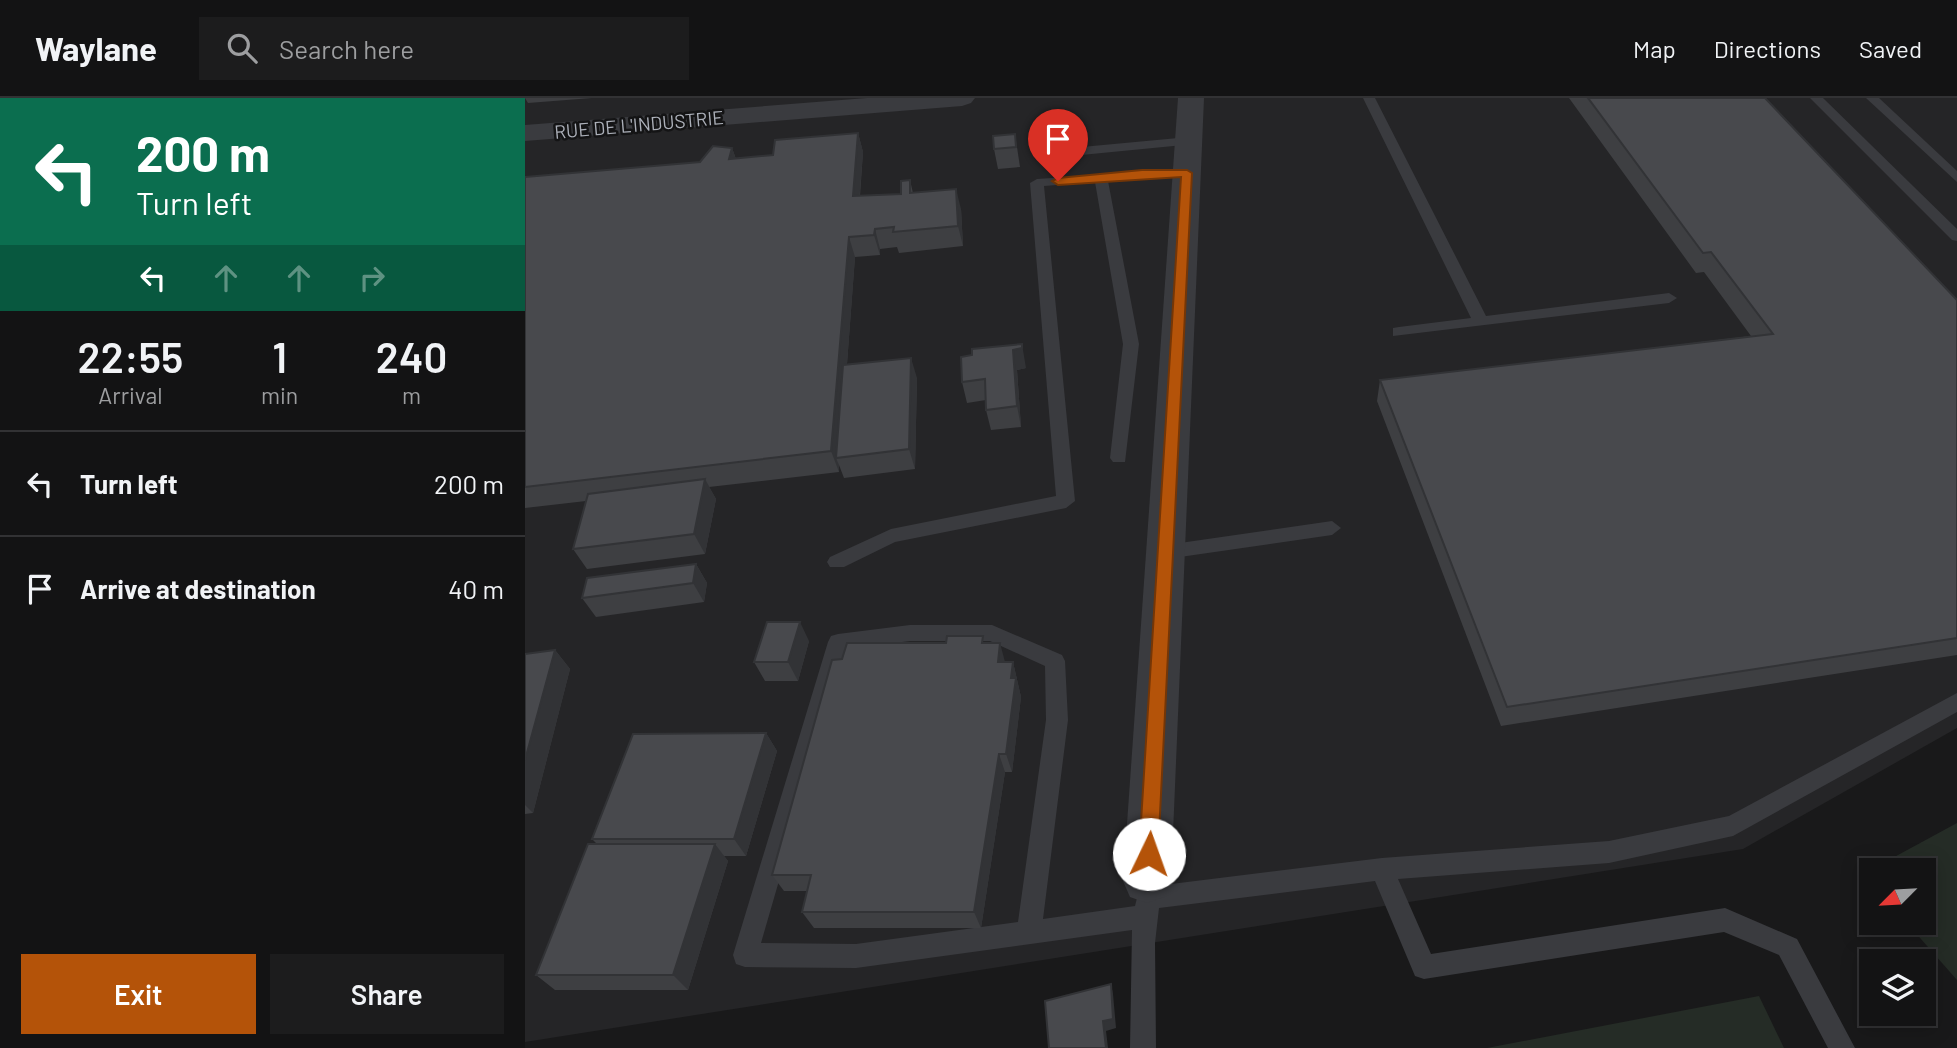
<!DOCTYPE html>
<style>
body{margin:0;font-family:Barlow,sans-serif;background:#1c1c1d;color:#f1f3f6;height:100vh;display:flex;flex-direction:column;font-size:26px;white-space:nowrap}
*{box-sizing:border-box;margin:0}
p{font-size:23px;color:#9d9ea0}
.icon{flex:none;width:38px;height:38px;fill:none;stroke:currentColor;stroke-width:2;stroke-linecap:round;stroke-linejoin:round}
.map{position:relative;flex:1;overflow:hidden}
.sheet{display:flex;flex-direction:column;background:#131314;width:525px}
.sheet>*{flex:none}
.hud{background:#0b6e4f;color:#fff;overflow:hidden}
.needle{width:46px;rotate:246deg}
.tools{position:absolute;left:1334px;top:760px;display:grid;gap:14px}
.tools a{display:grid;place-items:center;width:77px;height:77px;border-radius:0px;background:#131314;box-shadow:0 4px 18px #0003,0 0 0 2px #323234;font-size:35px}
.pin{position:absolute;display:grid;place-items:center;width:60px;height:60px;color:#fff;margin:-72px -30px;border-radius:50% 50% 50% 0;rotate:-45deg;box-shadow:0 0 7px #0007}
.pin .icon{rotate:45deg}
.me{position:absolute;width:77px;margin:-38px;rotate:3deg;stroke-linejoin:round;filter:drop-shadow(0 0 5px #0008)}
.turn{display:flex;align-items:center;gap:24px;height:147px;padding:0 21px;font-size:32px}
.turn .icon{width:91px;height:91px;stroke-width:2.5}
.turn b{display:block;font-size:49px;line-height:60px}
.lanes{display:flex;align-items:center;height:66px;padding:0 21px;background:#0003;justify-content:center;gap:35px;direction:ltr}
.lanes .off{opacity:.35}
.eta{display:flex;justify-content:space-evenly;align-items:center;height:119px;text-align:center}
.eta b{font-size:42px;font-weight:600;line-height:49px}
.primary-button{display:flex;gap:14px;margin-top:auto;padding:14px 21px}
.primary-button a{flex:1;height:80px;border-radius:0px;background:#b45309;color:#fff;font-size:28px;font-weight:600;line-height:80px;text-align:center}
.primary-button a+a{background:#1c1c1d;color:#f1f3f6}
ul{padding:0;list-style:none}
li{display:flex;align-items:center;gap:21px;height:105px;padding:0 21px;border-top:2px solid #323234}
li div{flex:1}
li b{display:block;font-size:26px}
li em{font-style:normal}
header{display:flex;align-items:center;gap:42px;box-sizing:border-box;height:98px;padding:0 35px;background:#131314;border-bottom:2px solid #323234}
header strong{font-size:33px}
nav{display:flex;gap:38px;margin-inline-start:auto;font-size:24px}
.search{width:490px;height:63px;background:#1c1c1d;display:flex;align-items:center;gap:18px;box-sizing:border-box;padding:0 24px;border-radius:0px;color:#9d9ea0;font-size:26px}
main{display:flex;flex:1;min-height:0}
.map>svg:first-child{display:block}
.built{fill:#252527}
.green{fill:#252c26}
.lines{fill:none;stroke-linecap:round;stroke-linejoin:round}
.service{fill:#3a3b3f;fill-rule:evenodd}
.minor{fill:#3a3b3f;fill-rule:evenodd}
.wall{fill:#3e3f42}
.shaded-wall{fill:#323336}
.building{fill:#48494d;stroke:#323336;stroke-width:2}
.route{fill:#b45309;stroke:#753606;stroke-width:2}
.labels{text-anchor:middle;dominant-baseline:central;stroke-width:5;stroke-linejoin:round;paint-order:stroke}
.far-street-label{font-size:19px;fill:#acb0b9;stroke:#141415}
</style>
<header>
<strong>Waylane</strong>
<div class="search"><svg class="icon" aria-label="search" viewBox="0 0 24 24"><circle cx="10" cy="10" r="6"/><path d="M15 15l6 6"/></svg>Search here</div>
<nav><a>Map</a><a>Directions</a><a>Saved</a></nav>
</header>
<main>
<section class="sheet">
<div class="hud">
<div class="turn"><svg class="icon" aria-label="left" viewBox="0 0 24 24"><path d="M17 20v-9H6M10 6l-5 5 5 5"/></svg><div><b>200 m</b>Turn left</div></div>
<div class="lanes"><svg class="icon" aria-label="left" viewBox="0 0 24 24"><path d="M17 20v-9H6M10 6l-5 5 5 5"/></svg><svg class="icon off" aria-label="ahead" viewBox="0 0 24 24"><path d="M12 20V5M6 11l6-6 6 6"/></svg><svg class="icon off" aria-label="ahead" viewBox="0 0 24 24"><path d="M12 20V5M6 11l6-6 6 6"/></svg><svg class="icon off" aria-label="right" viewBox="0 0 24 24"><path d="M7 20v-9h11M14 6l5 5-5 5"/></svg></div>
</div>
<div class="eta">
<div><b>22:55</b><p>Arrival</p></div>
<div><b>1</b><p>min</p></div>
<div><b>240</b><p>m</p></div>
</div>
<ul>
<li><svg class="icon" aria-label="left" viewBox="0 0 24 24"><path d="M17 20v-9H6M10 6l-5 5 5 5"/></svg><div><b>Turn left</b></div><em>200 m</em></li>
<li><svg class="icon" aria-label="arrive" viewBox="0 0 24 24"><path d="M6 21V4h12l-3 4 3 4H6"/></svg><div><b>Arrive at destination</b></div><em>40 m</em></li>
</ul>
<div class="primary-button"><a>Exit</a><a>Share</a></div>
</section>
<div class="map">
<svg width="1432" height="950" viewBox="0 0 1432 950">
<rect width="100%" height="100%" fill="#19191a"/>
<!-- built -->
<path class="built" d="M0,0H1432V630L1218,751L0,944Z"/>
<!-- green -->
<g class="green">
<path d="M1432,725V882L1381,824H1398V772H1346V785L1338,776Z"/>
<path d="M1234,898L1259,950H962Z"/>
</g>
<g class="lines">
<!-- service -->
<g class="service">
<path d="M838,0H850L961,218L1144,195L1152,200L1144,205L868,238V230L874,229L946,220Z"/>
<path d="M1285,0H1298L1432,131V143L1427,142Z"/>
<path d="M1341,0H1354L1432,73V84Z"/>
<path d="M664,39L669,40V46L546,58L539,54L546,50Z"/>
<path d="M662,71L667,72V78L583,83L614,246L600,364H588L585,360L598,246L570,84L519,88L550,403L541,410L370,444L319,469H305L302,464L305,459L366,431L531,398L505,85L512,81Z"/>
<path d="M807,423L816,430L807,437L641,461L632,454L641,447Z"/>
<path d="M385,527H467L537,557L540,563L543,622L518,821L610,808L614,792L622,789L857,760L1084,743L1204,718L1432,595V614L1208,738L1084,765L873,781L906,856L1200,810L1272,841L1330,950H1303L1254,857L1199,834L899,881L890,878L850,783L634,810L630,845L631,950H605L607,832L331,870L220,869L211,866L208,857L303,544L306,538L313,536ZM385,543H465L520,568L521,622L493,824L331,846L236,845L321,551Z"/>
</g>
<!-- minor -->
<g class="minor">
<path d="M342,0H450L446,5L437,8L0,43V27Z"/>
<path d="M653,0H679L646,783L639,799L622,805L605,799L598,783Z"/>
</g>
</g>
<!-- wall -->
<g class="wall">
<path d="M0,0H67L3,5Z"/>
<path d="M1044,0H1240L1432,202V557L976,628L852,303L855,282L1226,238L1179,174L1171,175Z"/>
<path d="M333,35L338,54L335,98L376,96L385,82L388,95L436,111L438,148L374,155L372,149L355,151V157L330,159L322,266L392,280L390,371L319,380L314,367V374L184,389L191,401L180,456L62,471L48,451L61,403L0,410V79L175,64L207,50L211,61L248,57Z"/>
<path d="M490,36L495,69L473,71L469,51Z"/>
<path d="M447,257L501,270L492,272L496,329L466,332L461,312V302L442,305L437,284Z"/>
<path d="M171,466L182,485L179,504L71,519L57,500Z"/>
<path d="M284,543L273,583H240L229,564Z"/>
<path d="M30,552L45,571L8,715L0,716V556Z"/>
<path d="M317,561L488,564L496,599L487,674H480L456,830H289L277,814L282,793H259L247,777Z"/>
<path d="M241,635L252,653L221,758H199L203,763L163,892H30L11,877L72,746L67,741Z"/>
</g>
<!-- shaded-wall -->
<g class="shaded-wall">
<path d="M333,35L338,54L333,118L328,98Z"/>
<path d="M207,50L214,70L204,61Z"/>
<path d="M431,91L436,111L438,148L433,128Z"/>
<path d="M350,131L355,151V157L349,137Z"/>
<path d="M324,139L330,159L315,359L311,360L314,367V374L306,353Z"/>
<path d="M497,246L501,270L492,272L496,329L492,308L488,252Z"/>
<path d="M386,260L392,280L390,371L384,351Z"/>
<path d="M180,381L191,401L180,456L169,436Z"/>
<path d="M171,466L182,485L179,504L168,485Z"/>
<path d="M275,524L284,543L273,583L263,564Z"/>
<path d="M475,545L480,564H473Z"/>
<path d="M30,552L45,571L8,715L0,707V662Z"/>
<path d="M488,564L496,599L487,674L481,656L486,580Z"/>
<path d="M241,635L252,653L221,758L209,741Z"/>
<path d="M474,656L480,674L456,830L449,814Z"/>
<path d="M190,746L203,763L163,892L148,877Z"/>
<path d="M586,886L588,896L591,930L581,933L583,950H581L578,923Z"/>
</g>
<!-- building -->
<g class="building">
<path d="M1063,0H1240L1432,202V540L982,609L855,282L1248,236L1186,154L1178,155Z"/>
<path d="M333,35L328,98L376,96V83L385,82V95L431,91L433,128L368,134L369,129L350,131L349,137L324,139L306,353L0,389V79L175,64L188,48L207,50L204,61L248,57L250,42Z"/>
<path d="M490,36L491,49L469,51L468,38Z"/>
<path d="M497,246V250L488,252L492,308L461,312L460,281L437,284L436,259L447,257V251Z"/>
<path d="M386,260L384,351L311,360L318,267Z"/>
<path d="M180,381L169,436L48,451L63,396Z"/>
<path d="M171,466L168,485L57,500L62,480Z"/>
<path d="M242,524H275L263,564H229Z"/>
<path d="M422,538H458L457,545H475L473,564H488L486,580H491L481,656H474L449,814H277L286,777H247L307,562L317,561L322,545H421Z"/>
<path d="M30,552L0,662V556Z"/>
<path d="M241,635L209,741H67L108,636Z"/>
<path d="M63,746H190L148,877H11Z"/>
<path d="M586,886L588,921L578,923L581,950H524L520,903Z"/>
</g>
<!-- route -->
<path class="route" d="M617,72H662L667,75L633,756L630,762L624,765L617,762L614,756L656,79L533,87L527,83L533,80Z"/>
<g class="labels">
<!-- far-street labels -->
<g class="far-street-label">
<text transform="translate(114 26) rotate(-5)">RUE DE L'INDUSTRIE</text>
</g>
</g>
</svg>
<div class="tools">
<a><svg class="needle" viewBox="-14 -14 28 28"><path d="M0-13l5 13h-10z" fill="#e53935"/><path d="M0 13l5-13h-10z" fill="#9d9ea0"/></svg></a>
<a><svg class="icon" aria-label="layers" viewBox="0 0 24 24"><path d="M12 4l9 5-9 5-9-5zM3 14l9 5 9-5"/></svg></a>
</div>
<div class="pin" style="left:533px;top:83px;background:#d93025"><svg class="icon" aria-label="arrive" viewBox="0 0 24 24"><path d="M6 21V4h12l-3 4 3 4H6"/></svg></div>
<svg class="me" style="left:624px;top:756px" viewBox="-20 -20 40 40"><circle r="19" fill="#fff"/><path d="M0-13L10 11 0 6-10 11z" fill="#b45309"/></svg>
</div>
</main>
